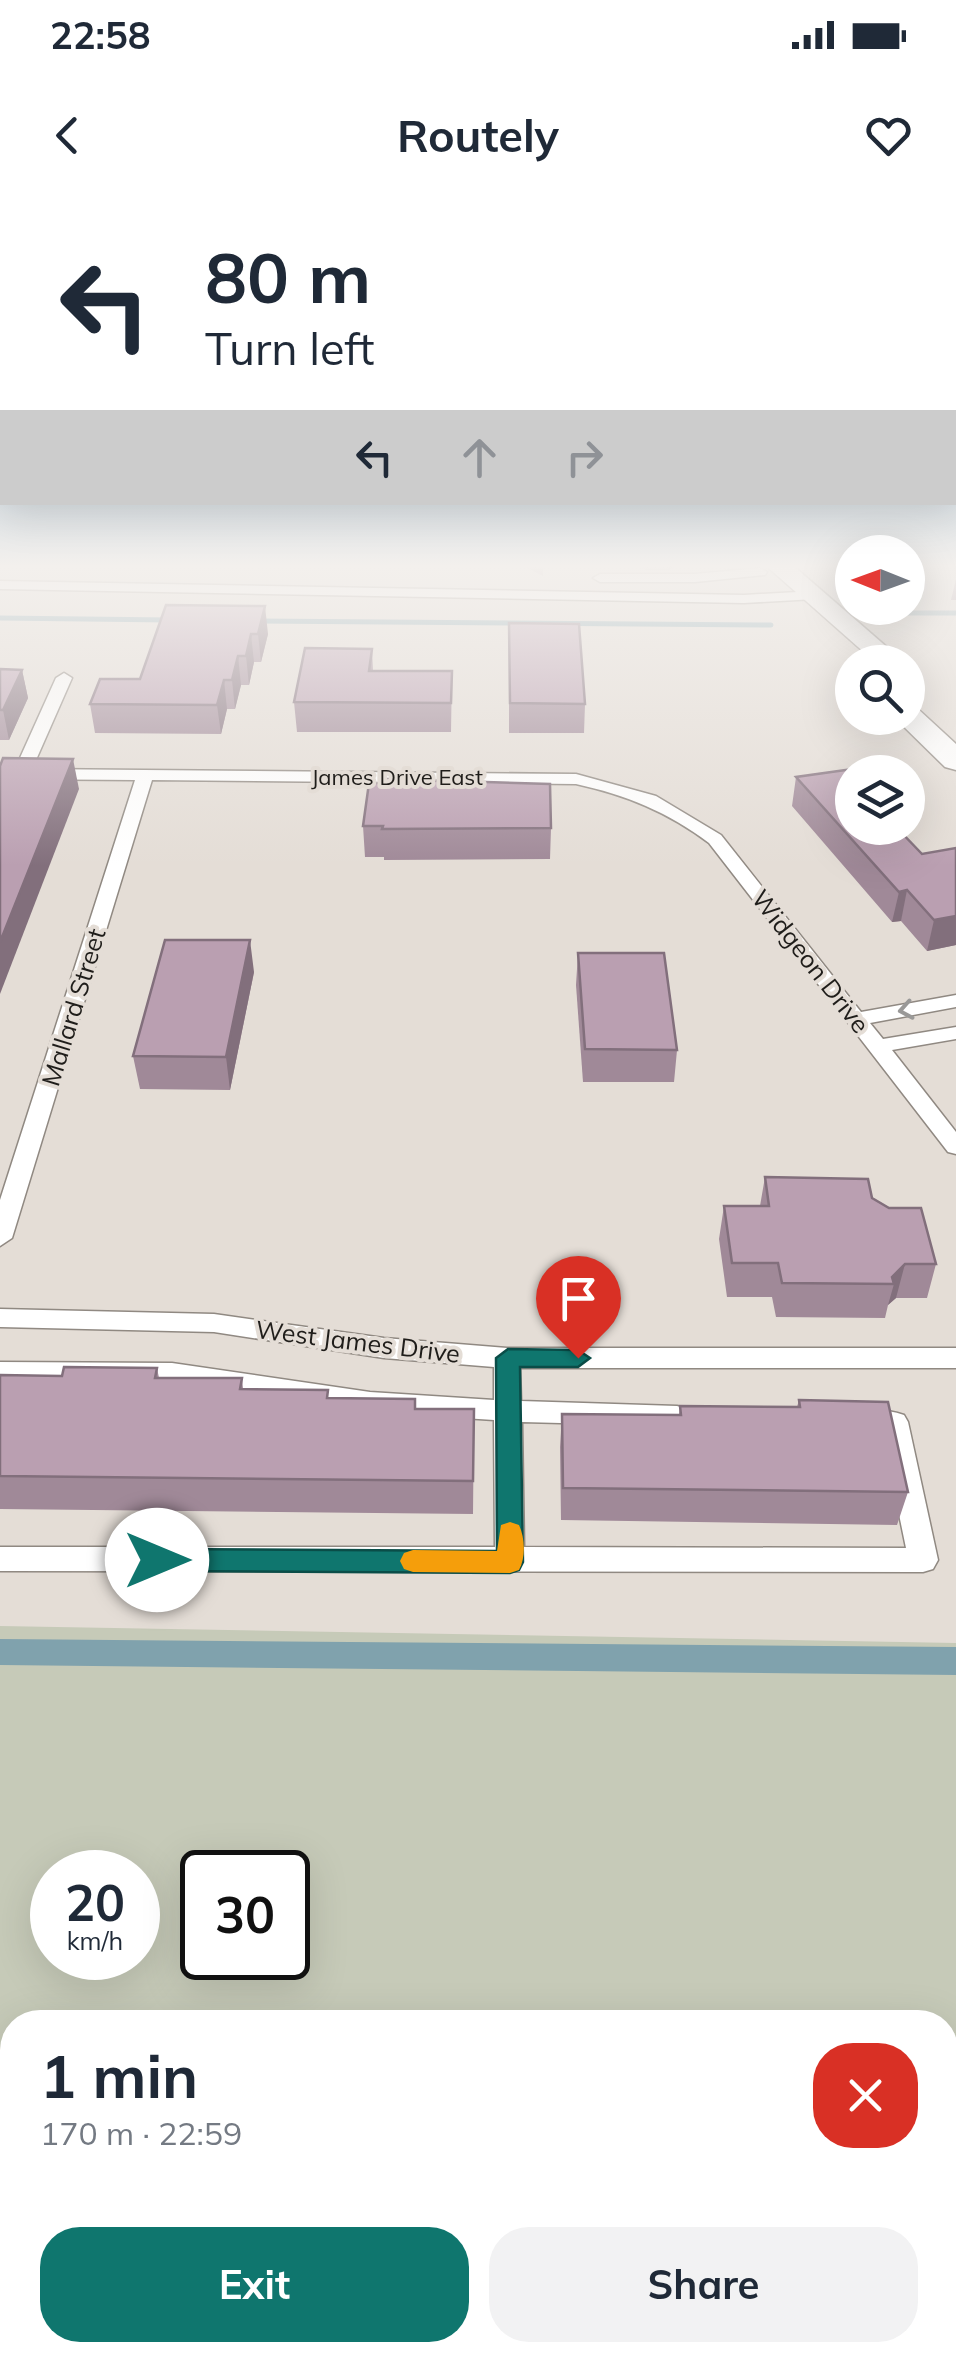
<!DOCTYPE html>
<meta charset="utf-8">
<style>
body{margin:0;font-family:Mulish,sans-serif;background:#f2f2f3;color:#1f2937;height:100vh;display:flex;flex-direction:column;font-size:38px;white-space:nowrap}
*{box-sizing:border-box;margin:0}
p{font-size:32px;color:#747a83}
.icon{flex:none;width:55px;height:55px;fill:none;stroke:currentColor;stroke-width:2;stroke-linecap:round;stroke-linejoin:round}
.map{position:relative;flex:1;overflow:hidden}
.drawer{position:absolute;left:0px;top:1810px;width:958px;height:352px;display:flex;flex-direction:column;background:#fff;border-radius:40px 40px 0 0;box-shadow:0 10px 40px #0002}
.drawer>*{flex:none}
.hud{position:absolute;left:0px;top:0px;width:958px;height:305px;box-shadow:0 10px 40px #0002;background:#fff;color:#1f2937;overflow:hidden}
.needle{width:65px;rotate:271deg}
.buttons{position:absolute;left:835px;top:335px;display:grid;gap:20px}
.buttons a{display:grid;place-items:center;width:90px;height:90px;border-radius:50%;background:#fff;box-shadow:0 10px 40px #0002;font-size:50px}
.speed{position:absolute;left:30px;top:1650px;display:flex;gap:20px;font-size:50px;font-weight:700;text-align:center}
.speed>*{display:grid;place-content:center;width:130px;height:130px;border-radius:50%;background:#fff;box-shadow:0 10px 40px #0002;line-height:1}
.speed small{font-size:25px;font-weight:400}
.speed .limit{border:5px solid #111;border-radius:15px;background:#fff;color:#111}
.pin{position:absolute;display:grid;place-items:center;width:85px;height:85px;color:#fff;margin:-102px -42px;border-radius:50% 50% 50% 0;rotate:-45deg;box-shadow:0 0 10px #0007}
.pin .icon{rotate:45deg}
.me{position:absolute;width:110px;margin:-55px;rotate:90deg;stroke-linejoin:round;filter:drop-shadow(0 0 8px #0008)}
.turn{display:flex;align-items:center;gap:35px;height:210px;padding:0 40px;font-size:45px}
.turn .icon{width:130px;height:130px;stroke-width:2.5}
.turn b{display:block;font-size:70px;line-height:85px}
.lanes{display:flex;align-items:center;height:95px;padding:0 40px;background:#0003;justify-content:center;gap:50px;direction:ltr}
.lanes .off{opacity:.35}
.round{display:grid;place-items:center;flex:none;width:105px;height:105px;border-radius:40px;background:#f2f2f3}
.summary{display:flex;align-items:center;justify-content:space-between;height:170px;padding:0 40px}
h1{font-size:60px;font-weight:700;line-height:75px}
.button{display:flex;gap:20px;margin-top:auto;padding:20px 40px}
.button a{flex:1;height:115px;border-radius:40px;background:#0f766e;color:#fff;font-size:40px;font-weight:700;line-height:115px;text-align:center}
.button a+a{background:#f2f2f3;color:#1f2937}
.status{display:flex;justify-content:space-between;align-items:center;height:70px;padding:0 50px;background:#fff;direction:ltr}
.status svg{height:28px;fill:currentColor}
header{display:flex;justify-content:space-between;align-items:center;height:130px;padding:0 40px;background:#fff;font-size:45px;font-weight:700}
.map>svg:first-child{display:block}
.green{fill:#c6cab8;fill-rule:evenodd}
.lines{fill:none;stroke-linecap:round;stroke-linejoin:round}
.stream{stroke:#80a2ad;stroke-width:5}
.canal{fill:#80a2ad;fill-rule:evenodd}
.street-casing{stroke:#908982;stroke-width:3}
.highway-casing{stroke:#908982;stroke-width:3}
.street{fill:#fff;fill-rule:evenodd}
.highway{fill:#fff;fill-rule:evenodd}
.wall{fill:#a08998}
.shaded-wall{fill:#826f7c}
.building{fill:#ba9fb1;stroke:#826f7c;stroke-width:2.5}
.oneway{stroke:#9a9998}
.route{fill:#0f766e;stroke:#0a4d48;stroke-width:2.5}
.slow{fill:#f59e0b}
.labels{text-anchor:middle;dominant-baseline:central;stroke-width:8;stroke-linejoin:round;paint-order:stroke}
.far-street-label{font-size:22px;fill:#1f1d1a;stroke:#e4ddd6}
.street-label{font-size:25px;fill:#1f1d1a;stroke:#e4ddd6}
</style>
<div class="status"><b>22:58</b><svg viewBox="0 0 49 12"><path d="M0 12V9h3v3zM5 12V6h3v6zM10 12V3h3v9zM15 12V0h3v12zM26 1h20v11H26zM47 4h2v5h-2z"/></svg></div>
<header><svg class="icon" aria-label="back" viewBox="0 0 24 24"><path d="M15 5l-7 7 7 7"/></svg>Routely<svg class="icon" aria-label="heart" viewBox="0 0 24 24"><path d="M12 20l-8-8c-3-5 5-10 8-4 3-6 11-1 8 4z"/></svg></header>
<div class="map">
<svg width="956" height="2162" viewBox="0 0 956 2162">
<rect width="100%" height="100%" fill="#e4ddd6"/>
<!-- green -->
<path class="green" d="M0,1426L956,1443V2162H0ZM52,1672H138V1758H52ZM202,1672H288V1758H202ZM12,1822H945V2150H12Z"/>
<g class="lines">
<!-- stream -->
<g class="stream">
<path d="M905,413H956"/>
<path d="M0,418L170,420"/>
<path d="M259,421L771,425"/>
</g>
<!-- canal -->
<path class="canal" d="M0,1439L956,1447V1475L0,1465Z"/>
<defs>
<g id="street">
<path d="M760,368L767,372L765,375L695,382H600L593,378L600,374H695Z"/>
<path d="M0,381L744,395L815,391L822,395L815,399L744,403L0,389Z"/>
<path d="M64,473L72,478L32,569L576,574L656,596L721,635L861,812L956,795V807L870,823L883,839L956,827V839L892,850L956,932V954L948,952L709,643C668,612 626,595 576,584L152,580L12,1038L0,1046V1000L135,580L0,579V569H15L56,478Z"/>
<path d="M0,1109L214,1114L384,1138L507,1148H956V1168H520L521,1201L677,1206L687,1209L691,1216L687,1223L677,1226L522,1222L524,1347L906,1348L882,1232L847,1228L843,1221L847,1214C864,1208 887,1209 904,1215L908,1222L938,1360L933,1369L923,1372L0,1371V1347H495L494,1220L370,1212L172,1183L0,1182V1162L172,1163L370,1192L494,1200V1167L384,1158L214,1132L0,1127Z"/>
</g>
<g id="highway">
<path d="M763,363H790L904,462H875Z"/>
<path d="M908,506L918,509L956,544V570L945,567L898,521L895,518H908Z"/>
</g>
</defs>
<!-- street casing -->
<use href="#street" class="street-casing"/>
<!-- highway casing -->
<use href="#highway" class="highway-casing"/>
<!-- street -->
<use href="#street" class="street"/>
<!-- highway -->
<use href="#highway" class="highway"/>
</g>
<!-- wall -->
<g class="wall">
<path d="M518,363H543V376Z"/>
<path d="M632,363H688L667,370H646Z"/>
<path d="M956,379V400H951Z"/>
<path d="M166,405L268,434L261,462H254L249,485H241L235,509H227L221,534L95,533L90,504L140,479Z"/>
<path d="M509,423L585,504L584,533H509Z"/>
<path d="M372,449L373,471H452L451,532H297L294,502Z"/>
<path d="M0,469L22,470L28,498L9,540H0Z"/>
<path d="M796,577L852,628L922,654L956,648V745L927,751L901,721L892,722L792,606Z"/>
<path d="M363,626L551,628L550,659L384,660V657H365Z"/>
<path d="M578,753L677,850L674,882H583L576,785Z"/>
<path d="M254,772L230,890L140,889L133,856Z"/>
<path d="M765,977L872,998L936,1064L927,1098H896L888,1105L885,1118L776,1117L772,1097H727L719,1039L724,1006H760Z"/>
<path d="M157,1168L159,1178H242L243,1189L328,1198L415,1199L416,1209H474L473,1314L0,1309V1175L62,1176Z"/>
<path d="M799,1200L908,1292L897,1325L561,1320L560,1247L562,1214L679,1215L680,1206L797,1207Z"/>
</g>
<!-- shaded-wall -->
<g class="shaded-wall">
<path d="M667,363H688L667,370Z"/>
<path d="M265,406L268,434L261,462L258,434Z"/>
<path d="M251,434L254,462L249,485L246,456Z"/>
<path d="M238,456L241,485L235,509L232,480Z"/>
<path d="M22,470L28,498L9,540L3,510Z"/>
<path d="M224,480L227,509L221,534L217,505Z"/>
<path d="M73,559L79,589L0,794V742Z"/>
<path d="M913,588L908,616V589Z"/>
<path d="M907,690L901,721L892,722L899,692Z"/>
<path d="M956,716V745L927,751L934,720Z"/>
<path d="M250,740L254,772L230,890L226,857Z"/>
<path d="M905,1064L896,1098L888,1105L894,1084L892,1077Z"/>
</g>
<!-- building -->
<g class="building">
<path d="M166,405L265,406L258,434H251L246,456H238L232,480H224L217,505L90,504L100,479H140Z"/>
<path d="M509,423L579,424L585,504L510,503Z"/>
<path d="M305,448L372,449L369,471H452L451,503L294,502Z"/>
<path d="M0,469L22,470L3,510H0Z"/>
<path d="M3,558L73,559L0,742V566Z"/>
<path d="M888,564L897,572H852V628H897L922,654L956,648V716L934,720L907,690L899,692L796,577Z"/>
<path d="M388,579L550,584L551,628L382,629L383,626H363L369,583H387Z"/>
<path d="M165,740H250L226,857L133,856Z"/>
<path d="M578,753H664L677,850L585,849Z"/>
<path d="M765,977L868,979L872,998L889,1008H921L936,1064H905L892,1077L894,1084L782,1083L778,1063H732L724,1006H769Z"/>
<path d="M64,1167L157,1168L155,1178H242L240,1189L328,1190L327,1198L415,1199V1209H474L473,1281L0,1276V1175L62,1176Z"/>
<path d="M799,1200L888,1202L908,1292L563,1288L562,1214L681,1215L680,1206L800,1207Z"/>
</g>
<!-- one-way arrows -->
<defs><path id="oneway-chevron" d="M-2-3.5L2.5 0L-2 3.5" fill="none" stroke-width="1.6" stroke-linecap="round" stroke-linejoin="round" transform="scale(2.5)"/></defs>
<use class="oneway" href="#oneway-chevron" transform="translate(906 810) rotate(170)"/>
<!-- sky -->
<linearGradient id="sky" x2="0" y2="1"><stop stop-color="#7eadd0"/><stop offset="0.55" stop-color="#f3f0ed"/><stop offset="1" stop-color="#f3f0ed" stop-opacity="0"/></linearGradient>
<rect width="956" height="666" fill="url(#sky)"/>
<!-- route -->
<path class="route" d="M508,1149L578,1150L590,1158L578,1167H520L523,1362L519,1370L510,1373L157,1371L148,1368L144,1360L148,1352L157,1349L497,1351L496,1158Z"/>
<!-- slow -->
<path class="slow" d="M510,1322L519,1325C525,1338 526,1357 519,1370L510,1373L413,1372L404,1369L400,1361L404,1353L413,1350L497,1351L501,1325Z"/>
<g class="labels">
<!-- far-street labels -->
<g class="far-street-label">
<text x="397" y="577">James Drive East</text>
</g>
<!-- street labels -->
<g class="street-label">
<text transform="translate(811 761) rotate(52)">Widgeon Drive</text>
<text transform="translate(73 807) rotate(-73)">Mallard Street</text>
<text transform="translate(358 1141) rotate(7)">West James Drive</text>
</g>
</g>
</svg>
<div class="buttons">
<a><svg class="needle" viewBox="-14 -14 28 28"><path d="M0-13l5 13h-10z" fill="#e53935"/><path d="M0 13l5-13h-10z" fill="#747a83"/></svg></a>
<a><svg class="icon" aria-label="search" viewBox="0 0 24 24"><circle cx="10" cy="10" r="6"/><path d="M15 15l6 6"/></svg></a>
<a><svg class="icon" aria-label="layers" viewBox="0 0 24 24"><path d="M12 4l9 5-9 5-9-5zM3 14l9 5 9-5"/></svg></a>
</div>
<div class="speed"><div>20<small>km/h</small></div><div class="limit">30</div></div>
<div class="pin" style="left:578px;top:1158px;background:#d93025"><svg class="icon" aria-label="arrive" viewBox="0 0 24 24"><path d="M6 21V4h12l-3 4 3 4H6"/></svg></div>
<svg class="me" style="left:157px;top:1360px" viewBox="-20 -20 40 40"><circle r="19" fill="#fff"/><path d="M0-13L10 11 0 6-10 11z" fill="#0f766e"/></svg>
<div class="hud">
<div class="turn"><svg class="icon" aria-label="left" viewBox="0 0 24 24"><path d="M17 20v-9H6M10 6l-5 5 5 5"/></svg><div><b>80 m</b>Turn left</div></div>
<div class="lanes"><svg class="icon" aria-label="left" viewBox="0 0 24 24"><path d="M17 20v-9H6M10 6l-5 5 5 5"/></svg><svg class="icon off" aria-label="ahead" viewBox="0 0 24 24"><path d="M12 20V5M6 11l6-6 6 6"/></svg><svg class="icon off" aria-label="right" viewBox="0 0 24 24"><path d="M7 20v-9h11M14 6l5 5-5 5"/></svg></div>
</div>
<section class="drawer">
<div class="summary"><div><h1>1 min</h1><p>170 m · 22:59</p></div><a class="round" style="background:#d93025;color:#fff"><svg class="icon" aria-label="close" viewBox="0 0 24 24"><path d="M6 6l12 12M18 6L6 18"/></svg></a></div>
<div class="button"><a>Exit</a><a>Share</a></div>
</section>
</div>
